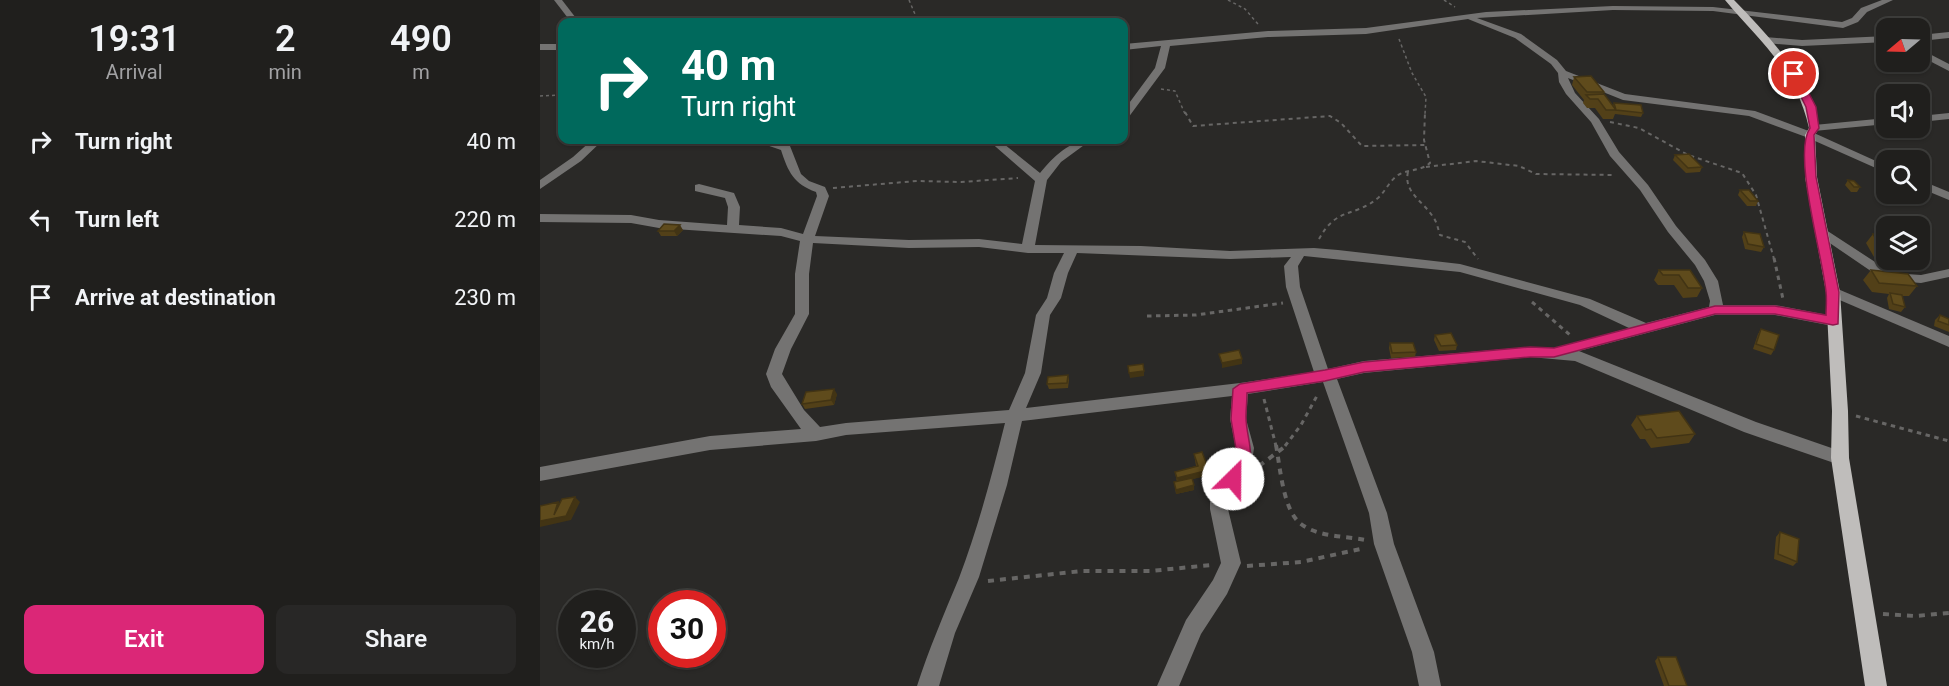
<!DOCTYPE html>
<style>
body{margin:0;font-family:Roboto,sans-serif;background:#282726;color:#f1f3f6;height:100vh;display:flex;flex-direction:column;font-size:22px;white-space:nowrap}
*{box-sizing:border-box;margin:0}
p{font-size:20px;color:#a2a2a4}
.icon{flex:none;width:33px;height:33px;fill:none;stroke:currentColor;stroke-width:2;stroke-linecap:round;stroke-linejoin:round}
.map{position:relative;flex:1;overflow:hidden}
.sheet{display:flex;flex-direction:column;background:#201f1d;width:540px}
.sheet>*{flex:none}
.guide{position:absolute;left:18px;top:18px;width:570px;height:126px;border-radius:12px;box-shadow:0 2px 4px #0004,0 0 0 2px #3d3d3b;background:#00695c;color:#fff;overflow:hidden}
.needle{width:39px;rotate:251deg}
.fabs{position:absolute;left:1336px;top:18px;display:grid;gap:12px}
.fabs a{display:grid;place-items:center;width:54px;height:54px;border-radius:12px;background:#201f1d;box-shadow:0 2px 4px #0004,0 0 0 2px #3d3d3b;font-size:30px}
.speed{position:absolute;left:18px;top:590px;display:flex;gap:12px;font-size:30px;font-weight:700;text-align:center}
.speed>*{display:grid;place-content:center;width:78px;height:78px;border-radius:50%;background:#201f1d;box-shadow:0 2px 4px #0004,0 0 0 2px #3d3d3b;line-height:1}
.speed small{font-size:15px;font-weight:400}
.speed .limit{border:9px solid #d22;background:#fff;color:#111}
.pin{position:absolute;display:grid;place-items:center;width:51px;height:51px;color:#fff;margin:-26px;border:3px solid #fff;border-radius:50%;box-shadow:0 2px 6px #0007}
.me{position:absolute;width:66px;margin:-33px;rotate:23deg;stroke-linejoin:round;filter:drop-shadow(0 0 4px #0008)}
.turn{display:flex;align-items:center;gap:21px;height:126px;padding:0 24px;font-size:27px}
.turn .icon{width:78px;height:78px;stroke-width:2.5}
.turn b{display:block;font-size:42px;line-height:51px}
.eta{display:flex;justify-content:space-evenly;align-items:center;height:102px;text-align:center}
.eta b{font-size:36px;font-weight:600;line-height:42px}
.primary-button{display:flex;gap:12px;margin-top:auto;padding:12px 24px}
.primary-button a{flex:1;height:69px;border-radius:12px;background:#db2777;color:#fff;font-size:24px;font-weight:600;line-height:69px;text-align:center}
.primary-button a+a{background:#282726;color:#f1f3f6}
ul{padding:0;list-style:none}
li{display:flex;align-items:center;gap:18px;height:78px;padding:0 24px}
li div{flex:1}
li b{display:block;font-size:22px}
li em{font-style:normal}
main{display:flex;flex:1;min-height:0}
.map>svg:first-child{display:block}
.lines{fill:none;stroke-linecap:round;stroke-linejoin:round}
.path-far3{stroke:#676665;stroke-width:1.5;stroke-dasharray:3 3;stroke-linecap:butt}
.path-far2{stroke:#676665;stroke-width:2;stroke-dasharray:4 4;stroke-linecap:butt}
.path-far1{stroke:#676665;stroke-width:3;stroke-dasharray:4.5 4.5;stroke-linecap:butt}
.path{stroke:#676665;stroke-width:4;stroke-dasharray:6 6;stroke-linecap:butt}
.minor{fill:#747372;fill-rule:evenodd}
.major{fill:#bfbdbb;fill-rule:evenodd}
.wall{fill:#524018}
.shaded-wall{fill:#423414}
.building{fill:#5f4b1c;stroke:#423414;stroke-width:1.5}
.route{fill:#db2777;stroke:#8e194d;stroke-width:1.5}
</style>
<main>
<section class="sheet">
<div class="eta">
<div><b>19:31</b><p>Arrival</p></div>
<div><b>2</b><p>min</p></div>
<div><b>490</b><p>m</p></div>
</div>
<ul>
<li><svg class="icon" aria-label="right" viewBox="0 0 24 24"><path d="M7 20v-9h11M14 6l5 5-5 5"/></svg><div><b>Turn right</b></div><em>40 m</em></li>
<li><svg class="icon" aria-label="left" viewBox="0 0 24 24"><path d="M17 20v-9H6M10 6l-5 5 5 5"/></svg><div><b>Turn left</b></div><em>220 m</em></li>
<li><svg class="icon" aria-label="arrive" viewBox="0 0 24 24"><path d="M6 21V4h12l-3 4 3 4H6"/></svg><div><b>Arrive at destination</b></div><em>230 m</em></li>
</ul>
<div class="primary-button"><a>Exit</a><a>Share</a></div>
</section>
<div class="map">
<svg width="1409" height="686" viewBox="0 0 1409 686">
<rect width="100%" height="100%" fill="#2a2927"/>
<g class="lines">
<!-- path-far3 -->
<g class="path-far3">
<path d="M369,0L377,19L376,22"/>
<path d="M688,0L705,9L718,24"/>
<path d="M904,0L915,7"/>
<path d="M859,39L872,73L886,97L885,114"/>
<path d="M621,89L635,91L645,114"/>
<path d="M0,96L22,95"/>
</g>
<!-- path-far2 -->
<g class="path-far2">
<path d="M645,112L653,126L790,116L801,123L822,146L885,145"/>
<path d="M1070,122L1099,128L1148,155L1202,173L1216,195L1234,259"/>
<path d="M886,167L936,161L979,166L996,174L1075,175"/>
<path d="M868,172C863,192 884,202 893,217C897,222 898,229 900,235L925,242L938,259"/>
<path d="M293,188L377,181L421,182L478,178"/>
<path d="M779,239C797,206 814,218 838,198C846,191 850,179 860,174C870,169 881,171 890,163L884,140L885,112"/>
</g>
<!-- path-far1 -->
<g class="path-far1">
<path d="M1234,258L1243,299"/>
<path d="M992,302L1030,335"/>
<path d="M607,316L656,315L743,303"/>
<path d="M724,399L736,446"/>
<path d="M1316,416L1409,441"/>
<path d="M745,446L761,425L778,394"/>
</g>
<!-- path -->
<g class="path">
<path d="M736,445C740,466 743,511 761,524C778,537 805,536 825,540"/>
<path d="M719,466L747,445"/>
<path d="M707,566L761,562L825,548"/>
<path d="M448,581L542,571H611L671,565"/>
<path d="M1343,614L1375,616L1409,613"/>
</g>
<!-- minor -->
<g class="minor">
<path d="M14,0H22L39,22H31Z"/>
<path d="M1342,0H1353L1327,12L1318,22L1303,28L1173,11L1073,10L937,18L981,34L1017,60L1026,71L1085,94L1215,111L1274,133L1347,166V173L1266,137L1209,116L1083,100L1028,78L1035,93L1059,119L1079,152L1108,185L1136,226L1165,260L1178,281L1183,305H1235L1293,316L1300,321L1293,326L1235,315H1175L1039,351L1216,422L1306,453L1309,458L1306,463L1300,465L1204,432L1035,361L990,357L824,373L797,379L847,513L854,544L894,652L901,686H879L872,652L834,544L829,513L783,382L708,394L706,419L714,448L712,462L688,499V509L701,563L687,594L661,634L639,686H617L646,620L673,580L681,563L670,509V499L677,484L687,474L694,461L696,448L690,419L692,396L482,421L467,485L439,577L415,633L399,686H377C389,649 404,614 419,578C438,528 452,475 465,423L306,435L276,441L170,450L0,481V467L170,436L261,429L231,387L226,374L235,349L255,314V274L260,241L241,236L119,228L91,223L0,222V214L91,215L119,220L187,225L188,207L185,198L155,191V185L159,184L194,193L200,207L199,225L241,228L263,234L277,196L276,192C254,184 248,172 241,150L212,140H227L250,146L261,174L269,181L285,187L289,196L275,236L369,240L439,239L482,244L495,181L448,140H459L500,173C513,157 530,140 551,140L521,162L507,180L495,245L601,246L690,251L774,248L798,250L920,264L1050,299L1106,323L1169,307L1170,301L1164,281L1155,265L1128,232L1100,190L1070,156L1051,122L1026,94L1019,82L1018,73L1011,64L975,38L928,19L826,34L728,37L630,46L625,68L588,118L584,119V110L615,68L621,46L584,50V44L728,31L826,28L946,12L1073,6L1173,7L1302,22L1312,18L1321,8ZM273,243L369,248L439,247L488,253H524L514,273L507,298L496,315L485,373L469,410L306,423L280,427L264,410L242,374L251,349L269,314V274ZM537,253L690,259L751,257L744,266L746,287L774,372L700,383L486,408L501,373L510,315L521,298L528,273ZM764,256L920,272L1040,305L1089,328L1014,349L990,347L824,361L788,369L760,287L758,266Z"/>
<path d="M1409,32V38L1380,41V35Z"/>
<path d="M1347,36V42L1262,46L1225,43L1221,40L1225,37L1262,40Z"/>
<rect x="0" y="44" width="22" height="6"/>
<path d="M1380,49L1409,64V71L1380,56Z"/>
<path d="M1409,113V119L1380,122V116Z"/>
<path d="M1347,118V124L1274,131L1269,128L1274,125Z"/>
<path d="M52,140H63L41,161L0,189V180L33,157Z"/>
<path d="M1380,180L1409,192V200L1380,188Z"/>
<path d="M1283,228L1352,273L1381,275L1409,269V277L1381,283L1344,280L1278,235L1277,232L1278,229Z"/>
<path d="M1293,287L1409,336V347L1288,295L1286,292Z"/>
</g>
<!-- major -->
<path class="major" d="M1185,0H1194C1231,38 1266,75 1279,128L1275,135L1277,177L1300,292L1308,411L1309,458L1347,686H1325L1291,458L1292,411L1286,292L1265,177V135L1269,128C1256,70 1221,43 1185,0Z"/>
</g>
<!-- wall -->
<g class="wall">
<path d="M1034,77L1064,92L1063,94L1073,106L1074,103L1103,113L1101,117L1075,114L1073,119H1063L1055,108H1047L1043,103L1044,100L1032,85Z"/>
<path d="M1135,155L1162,167L1160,172L1146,173L1133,160Z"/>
<path d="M1308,180L1320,187L1317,192H1311L1305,185Z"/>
<path d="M1200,190L1218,201L1216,206H1207L1198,195Z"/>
<path d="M1369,223L1382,226L1388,243L1384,248L1380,247V226H1366Z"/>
<path d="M143,230L137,236H121L118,231Z"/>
<path d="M1204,232L1224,247L1221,252L1205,249L1202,237Z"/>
<path d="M1333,234L1347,235V260H1372L1366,268L1338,264L1326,243Z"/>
<path d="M1119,270H1150L1162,288L1157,297L1143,298L1134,285H1118L1114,280Z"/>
<path d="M1331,270L1377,286L1369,296H1362L1365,307L1361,312L1349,309L1347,298L1349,294L1332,292L1323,280Z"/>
<path d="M1400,315L1409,319V332L1394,326L1395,320Z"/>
<path d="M1221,329L1234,350L1231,355L1213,349L1218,334Z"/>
<path d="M895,335L917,345L916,350L899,351L894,340Z"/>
<path d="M850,343L876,352L875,357L851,358L849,348Z"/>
<path d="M528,375L529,380L528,388L509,389L507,384Z"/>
<path d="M297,394L294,405L265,409L262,404Z"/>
<path d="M1097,416L1155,434L1149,443L1111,448L1105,439H1100L1091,425Z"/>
<path d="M654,454L669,475L652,479L654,490L636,494L634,482H637L635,472L656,466Z"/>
<path d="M1240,532L1257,562L1253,566L1234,559L1236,537Z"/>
<path d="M1118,657L1147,686H1124L1115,661Z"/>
</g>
<!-- shaded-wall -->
<g class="shaded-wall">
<path d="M140,225L143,230L137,236L134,231Z"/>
<path d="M702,359V364L682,368V363Z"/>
<path d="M604,371V376L590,378L589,373Z"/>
<path d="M294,389L297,394L294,405L291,400Z"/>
<path d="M669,470V475L638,483L637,478Z"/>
<path d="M654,485V490L636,494V490Z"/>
<path d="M35,497L40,502L31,520L0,527V521L14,515L18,502L23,507Z"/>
</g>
<!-- building -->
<g class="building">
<path d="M1051,76L1064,92H1047L1034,77Z"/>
<path d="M1064,94L1076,110H1066L1058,99H1050L1046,95Z"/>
<path d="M1074,103L1101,105L1103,113L1076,110Z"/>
<path d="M1149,154L1162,167L1148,168L1135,155Z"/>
<path d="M1308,180L1314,181L1320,187H1314Z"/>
<path d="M1200,190H1209L1218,201H1210Z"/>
<path d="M1369,223L1382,226L1388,243L1380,241V226H1370Z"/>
<path d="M124,224L140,225L134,231H118Z"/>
<path d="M1204,232L1220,234L1224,247L1208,244Z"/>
<path d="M1333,234L1347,235V255L1345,254Z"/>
<path d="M1119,270H1150L1162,288H1148L1139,275H1123Z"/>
<path d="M1331,270L1368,274L1377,286L1339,283Z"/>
<path d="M1350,293L1362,295L1365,307L1353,304Z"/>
<path d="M1400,315L1409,319V325L1398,321Z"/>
<path d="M1221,329L1239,335L1234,350L1216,344Z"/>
<path d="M911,333L917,345L901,346L895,335Z"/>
<path d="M850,343H873L876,352L852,353Z"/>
<path d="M699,350L702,359L682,363L679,354Z"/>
<path d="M603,364L604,371L589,373L588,366Z"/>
<path d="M528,375L527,383L507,384L508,377Z"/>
<path d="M294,389L291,400L262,404L266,392Z"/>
<path d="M1139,411L1155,434L1117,438L1111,429L1106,430L1097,416Z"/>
<path d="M662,452L669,470L637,478L635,472L658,466L654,454Z"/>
<path d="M652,478L654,485L636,490L634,482Z"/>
<path d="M35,497L26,516L0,521V506L18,502L14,515L22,499Z"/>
<path d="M1240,532L1259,539L1257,562L1238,554Z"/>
<path d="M1118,657H1136L1147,686H1129Z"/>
</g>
<!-- route -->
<path class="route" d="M1254,71L1259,74L1276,107L1279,128L1274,135L1276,177L1299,292L1298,324L1293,325L1235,314H1175L1014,357H990L824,372L785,381L707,393C707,401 706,409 706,417C706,439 718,457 703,478C699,484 695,486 688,483L685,479L693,467L697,455L691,419L693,389L700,384L785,370L824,362L990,347L1014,348L1175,306H1235L1286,315C1286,308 1287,300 1286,292C1283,257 1252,154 1270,128L1266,107L1250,74Z"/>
</svg>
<div class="fabs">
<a><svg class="needle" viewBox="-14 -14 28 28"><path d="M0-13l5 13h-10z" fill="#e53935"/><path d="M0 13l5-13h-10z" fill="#a2a2a4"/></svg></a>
<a><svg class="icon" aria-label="sound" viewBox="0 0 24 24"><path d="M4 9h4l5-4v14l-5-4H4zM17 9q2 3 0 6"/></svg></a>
<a><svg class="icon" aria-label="search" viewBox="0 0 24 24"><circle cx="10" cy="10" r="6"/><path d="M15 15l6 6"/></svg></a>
<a><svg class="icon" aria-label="layers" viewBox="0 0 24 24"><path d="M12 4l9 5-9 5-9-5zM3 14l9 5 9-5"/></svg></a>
</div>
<div class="speed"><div>26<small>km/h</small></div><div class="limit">30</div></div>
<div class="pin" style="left:1254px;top:74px;background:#d93025"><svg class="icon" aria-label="arrive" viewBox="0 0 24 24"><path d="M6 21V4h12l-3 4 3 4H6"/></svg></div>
<svg class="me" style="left:693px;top:479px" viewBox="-20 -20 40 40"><circle r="19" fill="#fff"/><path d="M0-13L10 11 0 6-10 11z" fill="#db2777"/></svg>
<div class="guide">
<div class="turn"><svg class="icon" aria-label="right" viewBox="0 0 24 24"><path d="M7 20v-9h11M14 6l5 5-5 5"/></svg><div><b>40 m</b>Turn right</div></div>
</div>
</div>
</main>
